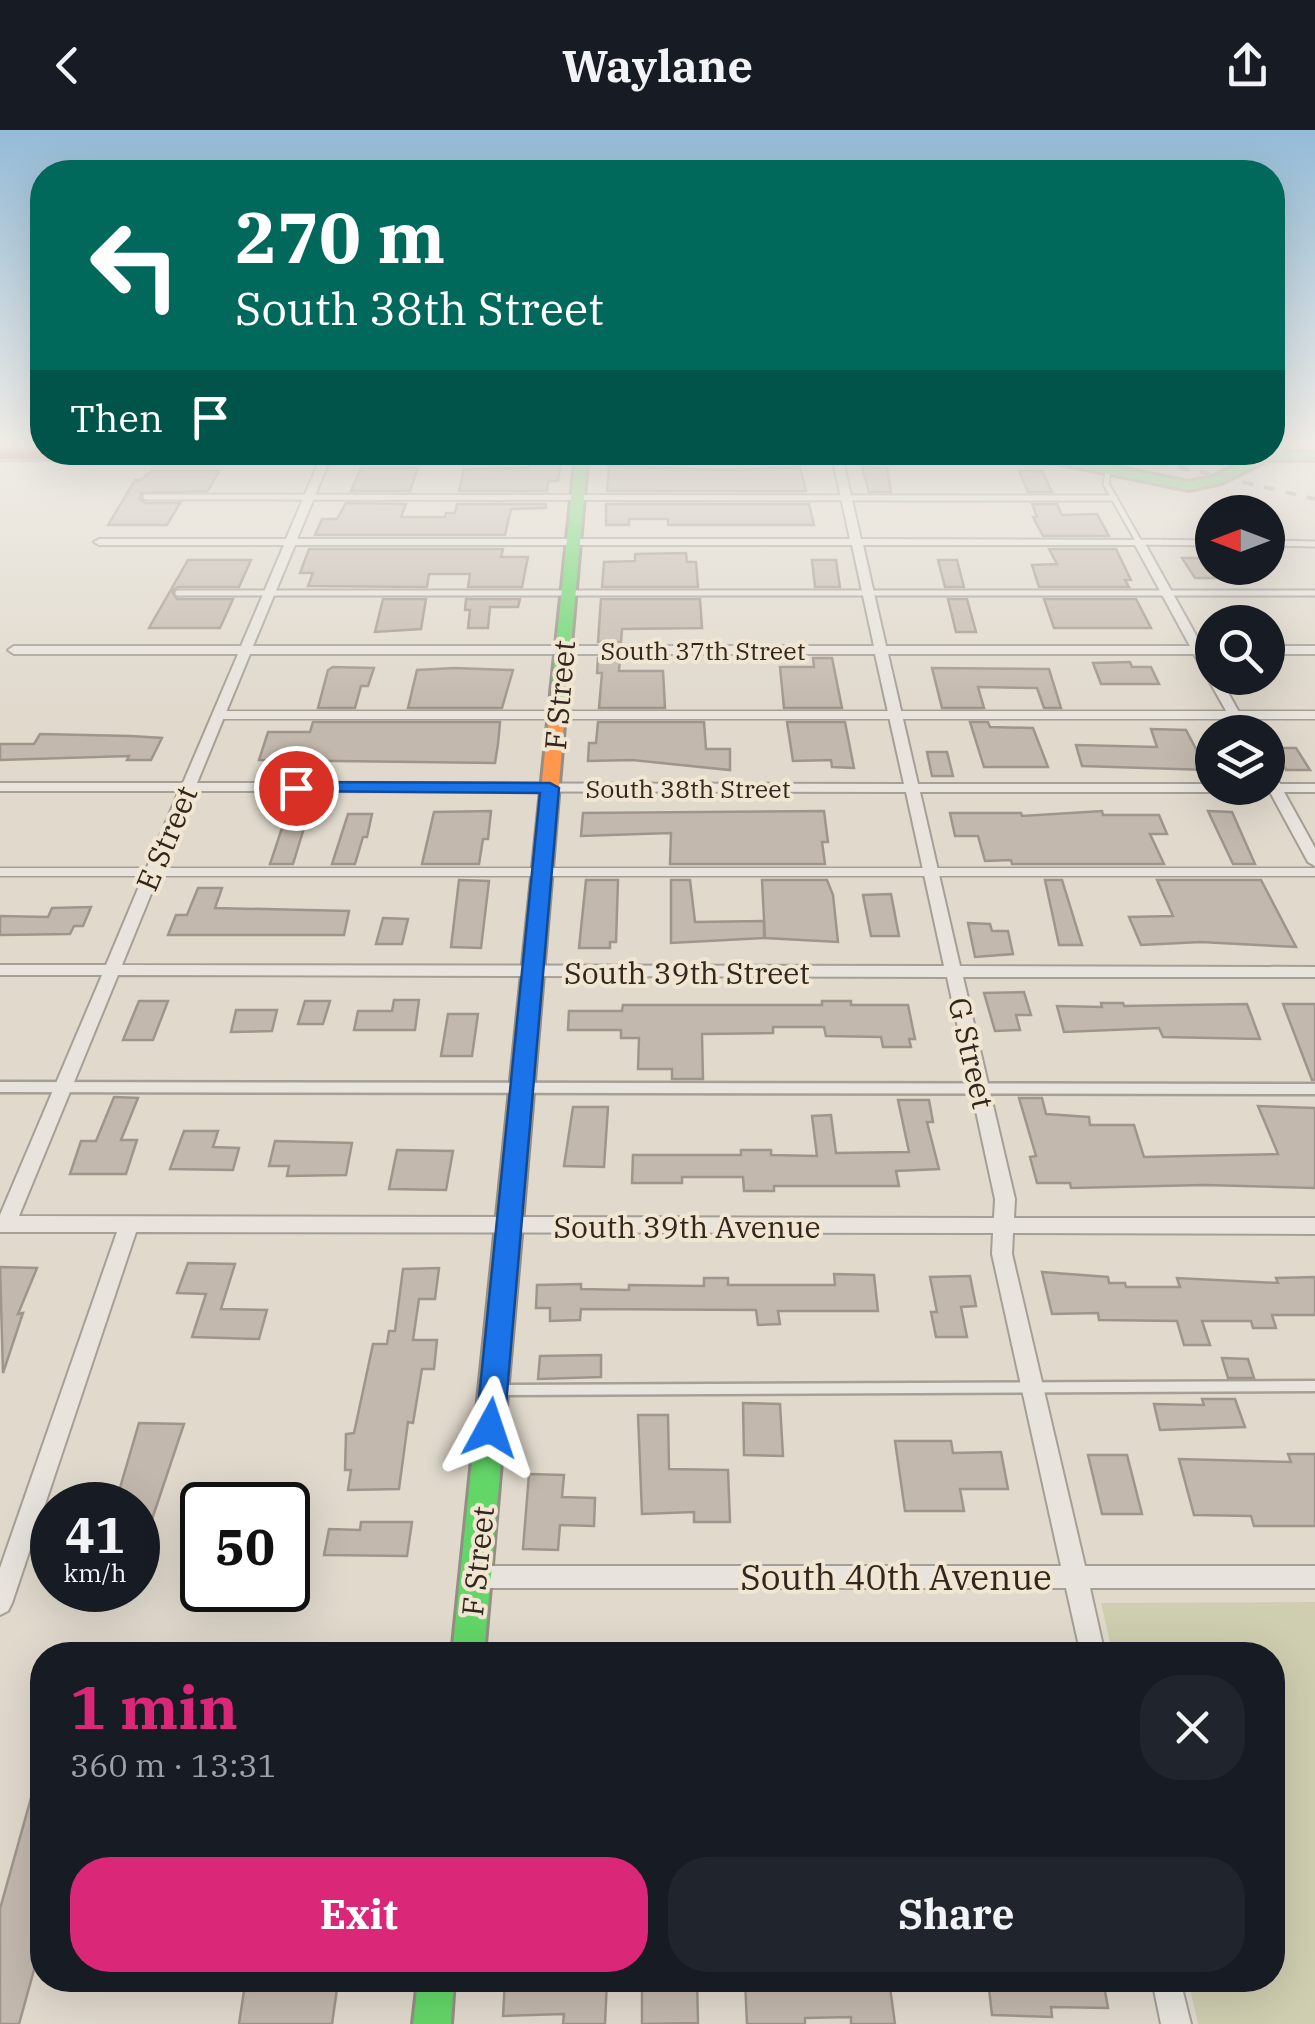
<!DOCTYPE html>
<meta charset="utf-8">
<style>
body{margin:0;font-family:"IBM Plex Serif",serif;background:#20242c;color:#f1f3f6;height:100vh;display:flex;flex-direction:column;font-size:38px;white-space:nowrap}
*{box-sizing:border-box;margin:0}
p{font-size:32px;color:#9ea1a6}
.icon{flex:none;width:55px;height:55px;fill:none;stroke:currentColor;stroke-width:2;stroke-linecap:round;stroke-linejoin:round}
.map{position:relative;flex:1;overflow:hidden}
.details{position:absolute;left:30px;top:1512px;width:1255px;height:350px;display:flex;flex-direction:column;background:#171b24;border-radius:40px;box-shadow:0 10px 40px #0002}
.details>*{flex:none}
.hud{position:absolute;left:30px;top:30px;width:1255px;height:305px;border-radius:40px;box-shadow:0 10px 40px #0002;background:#00695c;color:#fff;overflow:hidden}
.needle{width:65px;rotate:270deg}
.buttons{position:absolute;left:1195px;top:365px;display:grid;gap:20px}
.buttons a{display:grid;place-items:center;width:90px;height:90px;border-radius:50%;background:#171b24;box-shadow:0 10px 40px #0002;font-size:50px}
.speed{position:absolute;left:30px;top:1352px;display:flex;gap:20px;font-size:50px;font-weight:700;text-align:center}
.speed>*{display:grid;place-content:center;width:130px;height:130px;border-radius:50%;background:#171b24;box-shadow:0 10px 40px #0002;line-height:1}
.speed small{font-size:25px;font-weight:400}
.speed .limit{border:5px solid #111;border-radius:15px;background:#fff;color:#111}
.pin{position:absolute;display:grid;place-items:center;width:85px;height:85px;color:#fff;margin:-42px;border:5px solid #fff;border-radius:50%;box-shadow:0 2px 10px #0007}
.me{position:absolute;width:110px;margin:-55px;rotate:5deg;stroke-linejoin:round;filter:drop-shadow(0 0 8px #0008)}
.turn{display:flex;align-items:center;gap:35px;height:210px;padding:0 40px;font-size:45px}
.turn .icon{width:130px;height:130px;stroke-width:2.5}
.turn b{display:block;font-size:70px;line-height:85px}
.then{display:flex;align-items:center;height:95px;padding:0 40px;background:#0003;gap:20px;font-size:38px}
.round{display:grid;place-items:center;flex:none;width:105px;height:105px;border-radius:40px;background:#20242c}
.headline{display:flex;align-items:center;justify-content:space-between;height:170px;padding:0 40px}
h1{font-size:60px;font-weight:700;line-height:75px;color:#db2777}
.cta{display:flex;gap:20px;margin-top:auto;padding:20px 40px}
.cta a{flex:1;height:115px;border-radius:40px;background:#db2777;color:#fff;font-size:40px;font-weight:700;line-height:115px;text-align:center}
.cta a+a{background:#20242c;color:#f1f3f6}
header{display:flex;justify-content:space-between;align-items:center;height:130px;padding:0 40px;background:#171b24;font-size:45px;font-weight:700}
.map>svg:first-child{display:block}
.green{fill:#d0ceb0}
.building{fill:#c3b8ad;stroke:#a0958c;stroke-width:2.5}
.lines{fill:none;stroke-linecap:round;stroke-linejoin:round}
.lane-far2-casing{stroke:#a59f96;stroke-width:9}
.lane-far1-casing{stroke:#a59f96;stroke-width:11}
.lane-casing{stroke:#a59f96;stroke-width:15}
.street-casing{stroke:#a59f96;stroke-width:4}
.fast-casing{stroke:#958e85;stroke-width:6}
.slow-casing{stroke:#958e85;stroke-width:6}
.jam-casing{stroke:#958e85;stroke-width:6}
.lane-far2{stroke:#e8e4dd;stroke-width:5}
.lane-far1{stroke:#e8e4dd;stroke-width:8}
.lane{stroke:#e8e4dd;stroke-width:10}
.street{fill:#e8e4dd;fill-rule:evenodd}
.fast{fill:#63d668;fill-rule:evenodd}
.slow{fill:#ff974d;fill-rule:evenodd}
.jam{fill:#b3261e;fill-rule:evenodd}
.rail{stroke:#a8a39d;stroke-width:4;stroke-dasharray:11 11;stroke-linecap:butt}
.route{fill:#1a73e8;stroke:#114b97;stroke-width:2.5}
.labels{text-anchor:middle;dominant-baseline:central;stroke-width:8;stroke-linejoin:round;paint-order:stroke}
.far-street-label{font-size:25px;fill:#32271f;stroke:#f1e6d2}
.street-label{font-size:30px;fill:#32271f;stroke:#f1e6d2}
.near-street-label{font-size:35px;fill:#32271f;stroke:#f1e6d2}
</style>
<header><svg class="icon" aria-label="back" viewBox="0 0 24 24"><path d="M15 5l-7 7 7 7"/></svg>Waylane<svg class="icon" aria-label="share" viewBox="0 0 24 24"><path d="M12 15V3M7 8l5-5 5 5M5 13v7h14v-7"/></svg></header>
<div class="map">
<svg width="1315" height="1894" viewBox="0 0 1315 1894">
<rect width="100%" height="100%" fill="#e0d9cc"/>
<!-- green -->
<path class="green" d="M1315,1472V1894H1198L1188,1850H1272V1525H1113L1101,1473Z"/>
<!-- building -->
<g class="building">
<path d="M529,333H561L558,351H548L547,361H459L464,339L528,338Z"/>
<path d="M609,336L727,340L800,337L806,361H607Z"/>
<path d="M862,337L887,338L891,362H869Z"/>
<path d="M361,338H418L410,361H351Z"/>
<path d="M151,341H219L208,361L141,363L140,369L145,373H180L167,395H108L135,350H141Z"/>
<path d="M1019,341H1042L1052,362H1028Z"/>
<path d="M346,373L406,374L401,387H445L446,383H455L457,374H546V378L511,379L505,405H315L322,389H337Z"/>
<path d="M606,374H809L814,395H668V389H629V395H606Z"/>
<path d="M1032,374H1057L1062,385L1097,384L1109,406H1043L1033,387H1037Z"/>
<path d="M309,419H503L501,427H528L522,457H468L470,444H429L427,457L308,456L313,443H300Z"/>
<path d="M1049,419H1116L1131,450H1125L1129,457H1039L1032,435L1057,434Z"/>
<path d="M686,423L687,432H696L698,457H602L604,432L635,431V424Z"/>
<path d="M1182,428H1204L1217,448H1195Z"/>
<path d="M188,430H251L239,457H178L172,461L177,469H233L220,498H149Z"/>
<path d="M812,430H836L840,457H815Z"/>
<path d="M938,430H957L964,457H945Z"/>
<path d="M383,469H426L421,499L375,502Z"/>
<path d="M466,469H520L518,477H490L488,498H468L470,480H465Z"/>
<path d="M601,469H700L702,498L622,499L621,512H598Z"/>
<path d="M948,469H967L976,502H956Z"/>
<path d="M1044,469H1136L1151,498H1054Z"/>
<path d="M598,528H620L619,541H663L665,578H599L602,543H597Z"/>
<path d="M813,528H832L842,578H784L780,537H814Z"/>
<path d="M1130,532L1132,537H1151L1159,554H1101L1093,533Z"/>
<path d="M333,537L374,538L368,556H361L355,578H318L328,540Z"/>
<path d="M454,538L513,540L502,578H408L417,540Z"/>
<path d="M932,538L1049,539L1061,578H1044L1037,558L978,557L984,578H942Z"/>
<path d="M313,592H500L498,614L495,633L259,630L268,602H310Z"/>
<path d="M598,592H704L706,619H730V640L632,630L588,631L589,613H596Z"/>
<path d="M787,592H845L854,638L832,637L831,630L793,631Z"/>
<path d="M970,592H988L990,597L1033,598L1048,637H984Z"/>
<path d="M1151,599L1186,600L1207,640L1082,636L1076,615L1157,617Z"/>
<path d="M40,604L131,606L162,608L151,630H127L129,626L0,630V614H34Z"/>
<path d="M1273,618H1296L1310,640H1286Z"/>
<path d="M927,622H947L953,646H932Z"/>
<path d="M491,681L488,709H483L479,734H422L434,682Z"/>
<path d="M824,681L828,712H822L825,734H670L671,703L581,706L583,683Z"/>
<path d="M1102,681L1103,685H1159L1167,704H1150L1164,734H1012L1011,730L985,731L978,706H955L950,683H1021L1022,686Z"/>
<path d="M1208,681L1232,682L1255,734H1233Z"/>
<path d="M348,684H372L367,707H363L355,734H332Z"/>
<path d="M307,688L293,734H270L285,689Z"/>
<path d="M459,750L489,751L481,818L451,817Z"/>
<path d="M586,750H618L616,812H610V818H579Z"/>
<path d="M671,750H690L695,792L764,791V808L671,813Z"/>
<path d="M762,750H827L833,765L838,812L765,808Z"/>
<path d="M1045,750H1062L1082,815H1059Z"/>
<path d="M1157,750H1261L1296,817L1201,812L1141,815L1129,787L1173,786Z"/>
<path d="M198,758H222L215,778L349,781L344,805H168L176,785H187Z"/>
<path d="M891,764L899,806H871L863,765Z"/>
<path d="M91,777L83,796H74L70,804L0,805V786L48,787L52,778Z"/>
<path d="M383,788L408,789L402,814H376Z"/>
<path d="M968,793L990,794L992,801H1008L1013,824L975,827Z"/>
<path d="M1024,862L1031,885H1016L1020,900L995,901L984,863Z"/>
<path d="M394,870H419L415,900H354L358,881H392Z"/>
<path d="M139,871H168L153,910H123Z"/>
<path d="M305,871H330L323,894H298Z"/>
<path d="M822,871H851V875H908L915,909H909L911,917H883L881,907L826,906L824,897H773V903L702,904L703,949H672V939H638L639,908H621V900H568L569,881H622L623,875H822Z"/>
<path d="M1101,873H1123L1124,876L1247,874L1260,909L1163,907L1159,898L1064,902L1057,876L1102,877Z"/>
<path d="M1283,874H1315V950H1312Z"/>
<path d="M236,880H277L272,901L231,902Z"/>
<path d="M448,884H478L472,926H441Z"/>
<path d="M114,967L138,968L121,1010H137L126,1044H70L81,1011H96Z"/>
<path d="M1019,968H1042L1046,984L1089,987L1090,995H1134L1144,1027L1278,1024L1258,976L1315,978V1058L1204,1055L1071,1058L1070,1053H1037L1030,1027L1036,1026Z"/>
<path d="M898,970H929L933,992H927L939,1039L896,1041L899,1056H774V1061H744L743,1047H682V1053H632L633,1025H741V1020H771V1025L817,1026L812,986L831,985L836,1023L909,1022Z"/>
<path d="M573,977H608L604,1037L564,1036Z"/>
<path d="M184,1001H218L213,1017L239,1018L233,1040L170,1039Z"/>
<path d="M275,1011L352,1013L346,1045L287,1046L289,1036H269Z"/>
<path d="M397,1020L453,1021L446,1060L389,1059Z"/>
<path d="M188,1133L235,1134L221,1179L267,1180L259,1209L192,1207L206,1164L177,1163Z"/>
<path d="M0,1137L37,1138L18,1184L23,1183L3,1243Z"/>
<path d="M439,1138L435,1169H419L413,1210H437L434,1239H422L413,1293L408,1292L399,1359L348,1360L351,1340H345L346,1304L354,1303L373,1214H387L389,1201H395L403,1139Z"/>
<path d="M1042,1142L1108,1147L1109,1153H1125L1126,1157H1180L1177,1148L1278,1153L1276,1148L1315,1147V1185H1272L1276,1198H1253L1251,1191H1202L1210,1215H1184L1177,1191L1099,1190L1098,1183L1052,1184Z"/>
<path d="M834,1144L874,1145L878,1181H778L780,1194L758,1195L756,1180L581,1179L580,1190L550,1191V1178H536L537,1155L581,1154V1159L629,1160V1155L704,1156V1148H728V1155H835Z"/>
<path d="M970,1146L976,1176L961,1177L967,1207H936L931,1182H937L930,1147Z"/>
<path d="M601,1225V1247L538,1249L540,1226Z"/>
<path d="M1222,1228L1248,1229L1254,1248H1228Z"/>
<path d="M1202,1269H1235L1245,1297L1160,1300L1154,1274L1204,1275Z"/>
<path d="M743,1273L780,1274L783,1326L744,1325Z"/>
<path d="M638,1285H668L669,1339L728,1340L730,1392H694V1382L642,1384Z"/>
<path d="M139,1293L184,1294L142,1419L138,1418V1375H115Z"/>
<path d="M895,1311H951L953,1323L1001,1322L1008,1359H960L964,1381H905Z"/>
<path d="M1288,1324H1315V1396H1254L1251,1386L1194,1385L1179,1329L1291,1332Z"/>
<path d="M1088,1325H1127L1142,1384H1102Z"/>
<path d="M529,1344L564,1345L562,1367L595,1368L594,1396L560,1395L558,1420L523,1419Z"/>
<path d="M361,1392H412L407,1426L324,1425L329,1399L360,1400Z"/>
<path d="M38,1643H42V1811L19,1894H0V1779Z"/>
<path d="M505,1850H607L605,1894H563L564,1884L503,1886Z"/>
<path d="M642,1850H697L698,1893L642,1894Z"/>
<path d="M745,1850H889L895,1894H851V1887L805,1888V1894H747Z"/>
<path d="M988,1850H1103L1108,1878L1051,1877L1052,1887L992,1885Z"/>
<path d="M337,1859L332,1894H239L244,1861Z"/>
</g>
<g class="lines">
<defs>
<g id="lane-far2">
<path d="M1108,342L1106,354L1139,412L1212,413"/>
<path d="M146,367L1114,368"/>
<path d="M1268,413L1315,414"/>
<path d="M178,463H1315"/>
</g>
<g id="lane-far1">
<path d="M217,585H1315"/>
<path d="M0,742H1315"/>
</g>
<g id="lane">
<path d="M0,957L1315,959"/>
<path d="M498,1260L1315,1256"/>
</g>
<g id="street">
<path d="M323,322H333L297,409H850L831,322H841L861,409L1143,410L1202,516H1212V524H1206L1212,535V548H1220L1250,602H1238L1194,524H888L918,654H1212V658H1268V641L1273,642L1280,654H1315V662H1284L1315,718V736L1308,732L1270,662H920L960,836L1315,837V847H963L1015,1069L1014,1088H1315V1104L1013,1103L1012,1124L1085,1436H1315V1458H1090L1105,1525H1081L1066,1458H476L468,1455L464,1447L468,1439L476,1436H1061L992,1124L993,1103L136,1102L12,1473L8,1481L0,1485V1438L117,1102H0V1085L102,845H0V835H106L179,661H0V653H183L238,524H14L8,520L14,516H241L284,415H99L94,412L99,409H286ZM295,415H852L874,516H253ZM863,415H1135L1190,516H886ZM250,524H875L904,654L197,653ZM193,661L906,662L944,836L122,835ZM118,845L947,847L995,1069L994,1088L19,1086Z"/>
<rect x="1268" y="516" width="47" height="8"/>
<path d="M1152,1850H1180L1191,1894H1161Z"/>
</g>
<g id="fast">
<path d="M576,322H588L565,583L557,588L549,583Z"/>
<path d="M960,322L1056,325L1189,352L1212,347L1265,322H1315V330H1268L1221,353L1189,360L1056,333L965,329L961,328Z"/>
<path d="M508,1095L517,1098L521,1105L484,1525H452L495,1105L499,1098Z"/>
<path d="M418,1850H454L451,1894H413Z"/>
</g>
<g id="slow">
<path d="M399,322H970L971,325L965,329H404L400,328Z"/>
<path d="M557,578L565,583L521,1105L517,1112L508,1115L499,1112L495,1105L549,583Z"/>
</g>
<path id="jam" d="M0,321L409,322L410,325L404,329H0Z"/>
</defs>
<!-- lane-far2 casing -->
<use href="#lane-far2" class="lane-far2-casing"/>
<!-- lane-far1 casing -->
<use href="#lane-far1" class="lane-far1-casing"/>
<!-- lane casing -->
<use href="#lane" class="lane-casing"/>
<!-- street casing -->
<use href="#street" class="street-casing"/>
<!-- fast casing -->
<use href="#fast" class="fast-casing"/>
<!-- slow casing -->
<use href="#slow" class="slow-casing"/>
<!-- jam casing -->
<use href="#jam" class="jam-casing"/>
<!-- lane-far2 -->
<use href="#lane-far2" class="lane-far2"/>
<!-- lane-far1 -->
<use href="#lane-far1" class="lane-far1"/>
<!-- lane -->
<use href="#lane" class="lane"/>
<!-- street -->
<use href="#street" class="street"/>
<!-- fast -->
<use href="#fast" class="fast"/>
<!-- slow -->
<use href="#slow" class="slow"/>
<!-- jam -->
<use href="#jam" class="jam"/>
<!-- rail -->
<path class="rail" d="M1114,322L1315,369"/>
</g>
<!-- sky -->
<linearGradient id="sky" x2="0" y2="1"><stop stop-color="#94bbd6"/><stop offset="0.54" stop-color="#f1eee8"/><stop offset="1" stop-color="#f1eee8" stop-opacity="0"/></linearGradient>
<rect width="1315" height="578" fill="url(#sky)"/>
<!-- route -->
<path class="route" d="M296,652L550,653L559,658L504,1298L500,1306L490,1310L480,1306L476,1298L540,663L290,661V654Z"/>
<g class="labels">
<!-- far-street labels -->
<g class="far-street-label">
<text x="703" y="520">South 37th Street</text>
<text x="688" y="658">South 38th Street</text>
</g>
<!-- street labels -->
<g class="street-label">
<text transform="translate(559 565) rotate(-85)">F Street</text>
<text transform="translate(166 708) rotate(-67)">E Street</text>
<text x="687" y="842">South 39th Street</text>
<text transform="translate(972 923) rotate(77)">G Street</text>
<text x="687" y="1096">South 39th Avenue</text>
<text transform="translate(477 1431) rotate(-84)">F Street</text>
</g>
<!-- near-street labels -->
<g class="near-street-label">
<text x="896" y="1447">South 40th Avenue</text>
</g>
</g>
</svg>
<div class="buttons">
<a><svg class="needle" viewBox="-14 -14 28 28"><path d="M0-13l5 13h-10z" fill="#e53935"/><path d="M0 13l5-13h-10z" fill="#9ea1a6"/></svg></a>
<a><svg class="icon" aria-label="search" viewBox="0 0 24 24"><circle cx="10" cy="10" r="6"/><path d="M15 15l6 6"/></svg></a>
<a><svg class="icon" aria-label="layers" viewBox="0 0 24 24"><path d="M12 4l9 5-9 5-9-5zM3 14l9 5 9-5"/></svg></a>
</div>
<div class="speed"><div>41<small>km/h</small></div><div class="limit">50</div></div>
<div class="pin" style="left:296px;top:658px;background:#d93025"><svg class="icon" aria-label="arrive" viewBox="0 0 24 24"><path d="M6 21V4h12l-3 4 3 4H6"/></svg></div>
<svg class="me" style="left:490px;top:1298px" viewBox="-20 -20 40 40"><path d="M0-17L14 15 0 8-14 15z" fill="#1a73e8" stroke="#fff" stroke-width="4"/></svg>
<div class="hud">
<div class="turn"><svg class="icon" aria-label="left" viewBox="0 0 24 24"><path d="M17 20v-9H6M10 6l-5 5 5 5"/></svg><div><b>270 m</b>South 38th Street</div></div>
<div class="then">Then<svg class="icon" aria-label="arrive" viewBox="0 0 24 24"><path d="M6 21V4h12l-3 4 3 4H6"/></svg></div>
</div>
<section class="details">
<div class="headline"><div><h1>1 min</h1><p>360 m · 13:31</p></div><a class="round"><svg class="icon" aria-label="close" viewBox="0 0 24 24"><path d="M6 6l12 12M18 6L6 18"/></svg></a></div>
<div class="cta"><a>Exit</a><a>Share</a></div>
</section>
</div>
